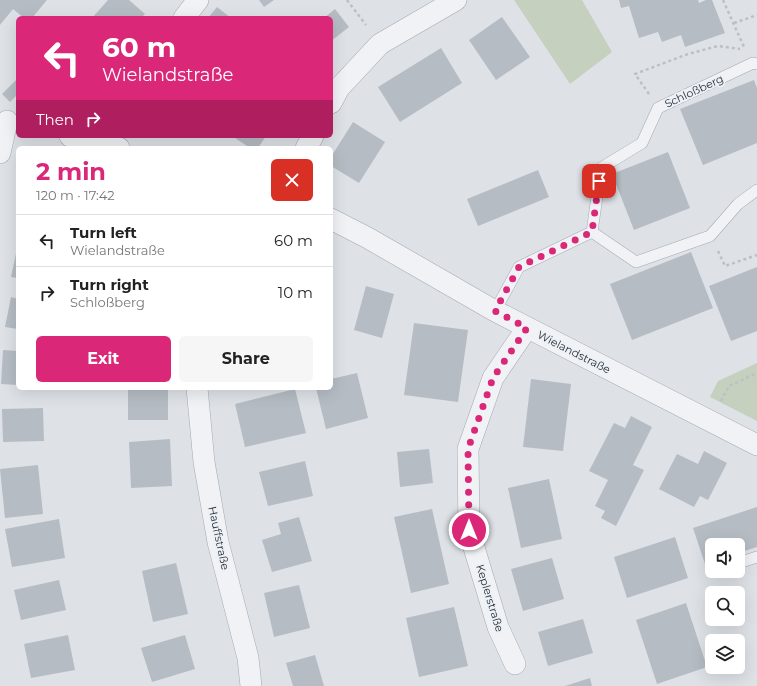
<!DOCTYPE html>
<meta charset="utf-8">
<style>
body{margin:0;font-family:Montserrat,sans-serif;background:#f6f6f6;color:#222;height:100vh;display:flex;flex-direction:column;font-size:15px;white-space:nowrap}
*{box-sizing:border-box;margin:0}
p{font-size:13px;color:#767676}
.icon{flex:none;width:22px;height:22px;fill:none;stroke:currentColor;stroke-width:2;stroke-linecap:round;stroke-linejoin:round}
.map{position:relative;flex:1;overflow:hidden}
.drawer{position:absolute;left:16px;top:146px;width:317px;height:244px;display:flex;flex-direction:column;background:#fff;border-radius:6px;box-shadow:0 4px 16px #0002}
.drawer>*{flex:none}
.top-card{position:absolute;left:16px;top:16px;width:317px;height:122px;border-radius:6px;box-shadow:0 4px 16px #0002;background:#db2777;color:#fff;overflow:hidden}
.controls{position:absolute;left:705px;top:538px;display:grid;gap:8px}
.controls a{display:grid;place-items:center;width:40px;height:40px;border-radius:6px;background:#fff;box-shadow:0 4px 16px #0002;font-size:20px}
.pin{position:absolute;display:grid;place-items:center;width:34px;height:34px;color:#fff;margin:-17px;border-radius:8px;box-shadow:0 2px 6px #0006}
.me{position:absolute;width:44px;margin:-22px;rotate:0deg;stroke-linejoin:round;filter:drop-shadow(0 0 3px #0008)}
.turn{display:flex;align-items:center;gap:14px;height:84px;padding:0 20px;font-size:18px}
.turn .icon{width:52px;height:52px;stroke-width:2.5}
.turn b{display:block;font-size:28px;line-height:34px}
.then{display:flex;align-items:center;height:38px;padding:0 20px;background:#0003;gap:8px;font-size:15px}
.round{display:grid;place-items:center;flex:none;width:42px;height:42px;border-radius:6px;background:#f6f6f6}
.head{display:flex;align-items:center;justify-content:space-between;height:68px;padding:0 20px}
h1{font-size:24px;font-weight:700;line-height:30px;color:#db2777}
.cta{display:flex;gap:8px;margin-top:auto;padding:8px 20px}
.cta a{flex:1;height:46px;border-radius:6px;background:#db2777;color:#fff;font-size:16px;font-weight:700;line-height:46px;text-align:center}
.cta a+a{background:#f6f6f6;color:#222}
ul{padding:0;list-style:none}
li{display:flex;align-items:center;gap:12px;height:52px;padding:0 20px;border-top:1px solid #e0e0e0}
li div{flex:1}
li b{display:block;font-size:15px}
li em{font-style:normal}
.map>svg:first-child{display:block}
.green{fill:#c5d0bf}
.building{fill:#b5bcc3}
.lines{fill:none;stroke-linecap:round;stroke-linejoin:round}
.service-casing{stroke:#a4a9b1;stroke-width:12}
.minor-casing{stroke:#a4a9b1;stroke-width:22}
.path{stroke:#bcc0c5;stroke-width:2.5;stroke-dasharray:3 3;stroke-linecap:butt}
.service{stroke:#f0f2f5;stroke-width:11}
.minor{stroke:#f0f2f5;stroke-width:21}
.route{stroke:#db2777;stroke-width:7;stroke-dasharray:0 12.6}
.labels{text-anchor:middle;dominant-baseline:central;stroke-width:3.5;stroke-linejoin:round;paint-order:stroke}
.street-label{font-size:11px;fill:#28313d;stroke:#edf1f5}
</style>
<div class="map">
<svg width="757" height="686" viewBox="0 0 757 686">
<rect width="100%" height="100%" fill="#dee2e7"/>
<!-- green -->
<g class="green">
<path d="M514,0H582L612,52L570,84Z"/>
<path d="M757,363V421L710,397L718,381Z"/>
</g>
<!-- building -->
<g class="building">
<path d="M0,0H47L32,18H24L13,9L0,25Z"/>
<path d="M108,0H129L145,14L141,18H92Z"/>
<path d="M259,0H274L264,7Z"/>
<path d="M619,0H698L699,3L706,0H712L725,33L685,47L681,35L662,42L658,32L639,38L629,6L621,8Z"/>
<path d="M217,7L231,18H208Z"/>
<path d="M335,9L349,27L331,41V18H324Z"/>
<path d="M502,17L530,57L496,80L469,40Z"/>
<path d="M441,48L462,83L400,122L378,87Z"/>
<path d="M18,78V94L10,102L2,94Z"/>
<path d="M754,80L757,88V143L703,165L680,109Z"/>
<path d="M353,122L385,142L359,183L331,166V157Z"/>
<path d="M232,136H266L258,148H250Z"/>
<path d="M668,152L690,208L634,230L612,174Z"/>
<path d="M538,170L549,197L478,226L467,199Z"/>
<path d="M17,249H18V278L11,277Z"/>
<path d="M691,252L713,308L632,340L610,284Z"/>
<path d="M757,267V331L731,341L709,286Z"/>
<path d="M366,286L394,294L382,338L354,330Z"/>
<path d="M11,297L18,299V329L5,327Z"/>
<path d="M414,323L468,330L458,402L404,395Z"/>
<path d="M3,350L18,351V385L1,384Z"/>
<path d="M357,373L368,418L326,429L316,388H331V379Z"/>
<path d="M531,379L571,384L563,451L523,447Z"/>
<rect x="128" y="388" width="40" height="32"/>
<path d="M295,389L306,433L245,447L235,404Z"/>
<path d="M43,408L44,441L3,442L2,409Z"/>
<path d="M631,416L652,427L633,465L644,470L616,526L601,518L605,511L595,506L608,480L589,471L614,423L625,428Z"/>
<path d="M170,439L172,486L131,488L129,442Z"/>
<path d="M429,449L433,483L400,487L397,452Z"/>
<path d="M704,451L727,463L708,500L700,496L694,507L659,489L677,454L698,464Z"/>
<path d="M305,461L313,496L268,506L259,472Z"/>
<path d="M38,465L43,514L5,518L0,469Z"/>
<path d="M549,479L562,539L521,548L508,488Z"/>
<path d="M757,507V547L738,553V545H712V562L705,564L693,528Z"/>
<path d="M432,509L449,584L411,593L394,517Z"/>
<path d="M299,517L312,561L272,572L262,540L281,534L278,523Z"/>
<path d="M59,519L65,558L12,567L5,529Z"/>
<path d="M675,537L688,578L627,598L614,557Z"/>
<path d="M552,558L564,599L523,611L511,569Z"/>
<path d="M176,563L188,614L153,622L142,571Z"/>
<path d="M59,580L66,610L21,620L14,590Z"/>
<path d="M299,585L310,628L274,637L264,593Z"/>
<path d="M686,603L707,667L657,684L636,620Z"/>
<path d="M454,607L468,666L419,677L406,618Z"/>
<path d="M583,619L593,653L548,666L538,632Z"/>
<path d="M68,635L75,670L31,678L24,644Z"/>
<path d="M185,635L195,669L152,682L141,648Z"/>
<path d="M315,655L324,686H293L286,663Z"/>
<path d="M590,678L592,686H565Z"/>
</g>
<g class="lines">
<defs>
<g id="service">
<path d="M592,232L601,168L642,143L658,108L753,63L757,64"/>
<path d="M495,311L519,267L592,232L636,262L710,236L738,204L757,190"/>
<path d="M738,563L757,557"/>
</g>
<g id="minor">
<path d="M184,18L198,0"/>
<path d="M331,103L339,88L380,44L456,0"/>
<path d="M70,136L119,148"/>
<path d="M306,148L313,136"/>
<path d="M0,153L7,121"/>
<path d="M331,219L368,238L495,311L757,445"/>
<path d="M197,388L204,462L218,542L248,658L251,686"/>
<path d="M515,664L498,627L469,531L468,449L493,378L527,328"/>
</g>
</defs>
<!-- service casing -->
<use href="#service" class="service-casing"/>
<!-- minor casing -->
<use href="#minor" class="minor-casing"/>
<!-- path -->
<g class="path">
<path d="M347,0L366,25"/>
<path d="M723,0L744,47"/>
<path d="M734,23L757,15"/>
<path d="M649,94L635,74L688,54L718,46L740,49"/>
<path d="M718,251L725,266L757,255"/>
<path d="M721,401L729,386L757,373"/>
</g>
<!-- service -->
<use href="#service" class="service"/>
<!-- minor -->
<use href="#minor" class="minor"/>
</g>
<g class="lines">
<!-- route -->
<path class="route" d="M469,530L468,449L493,378L527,328L495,311L519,267L592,232L599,181"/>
</g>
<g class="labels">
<!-- street labels -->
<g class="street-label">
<text transform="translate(694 91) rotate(-25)">Schloßberg</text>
<text transform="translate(574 352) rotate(27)">Wielandstraße</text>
<text transform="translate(219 538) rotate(78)">Hauffstraße</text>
<text transform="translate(490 598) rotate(73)">Keplerstraße</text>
</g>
</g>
</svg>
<div class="controls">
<a><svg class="icon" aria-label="sound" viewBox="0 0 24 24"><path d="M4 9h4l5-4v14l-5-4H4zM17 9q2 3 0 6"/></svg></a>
<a><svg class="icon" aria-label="search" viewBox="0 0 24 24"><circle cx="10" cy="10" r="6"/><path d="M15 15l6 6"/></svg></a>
<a><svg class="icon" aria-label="layers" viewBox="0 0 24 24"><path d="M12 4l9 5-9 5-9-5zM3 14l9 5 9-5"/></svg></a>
</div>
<div class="pin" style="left:599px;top:181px;background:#d93025"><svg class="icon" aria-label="arrive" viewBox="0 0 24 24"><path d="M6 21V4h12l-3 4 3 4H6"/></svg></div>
<svg class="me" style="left:469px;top:530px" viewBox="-20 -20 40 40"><circle r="17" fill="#db2777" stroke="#fff" stroke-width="3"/><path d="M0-11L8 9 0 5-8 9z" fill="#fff"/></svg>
<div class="top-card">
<div class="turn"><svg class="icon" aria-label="left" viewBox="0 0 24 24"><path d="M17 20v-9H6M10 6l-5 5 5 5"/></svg><div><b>60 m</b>Wielandstraße</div></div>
<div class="then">Then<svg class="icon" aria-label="right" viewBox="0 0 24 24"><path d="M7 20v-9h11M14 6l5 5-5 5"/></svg></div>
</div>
<section class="drawer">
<div class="head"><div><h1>2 min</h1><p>120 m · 17:42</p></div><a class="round" style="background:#d93025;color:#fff"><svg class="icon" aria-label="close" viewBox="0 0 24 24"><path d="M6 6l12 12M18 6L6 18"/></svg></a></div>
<ul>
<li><svg class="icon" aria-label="left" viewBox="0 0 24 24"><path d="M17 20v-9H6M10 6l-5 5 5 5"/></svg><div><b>Turn left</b><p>Wielandstraße</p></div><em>60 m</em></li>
<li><svg class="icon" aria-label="right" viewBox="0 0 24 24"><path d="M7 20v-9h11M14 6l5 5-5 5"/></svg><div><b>Turn right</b><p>Schloßberg</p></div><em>10 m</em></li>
</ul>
<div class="cta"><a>Exit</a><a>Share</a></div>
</section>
</div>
